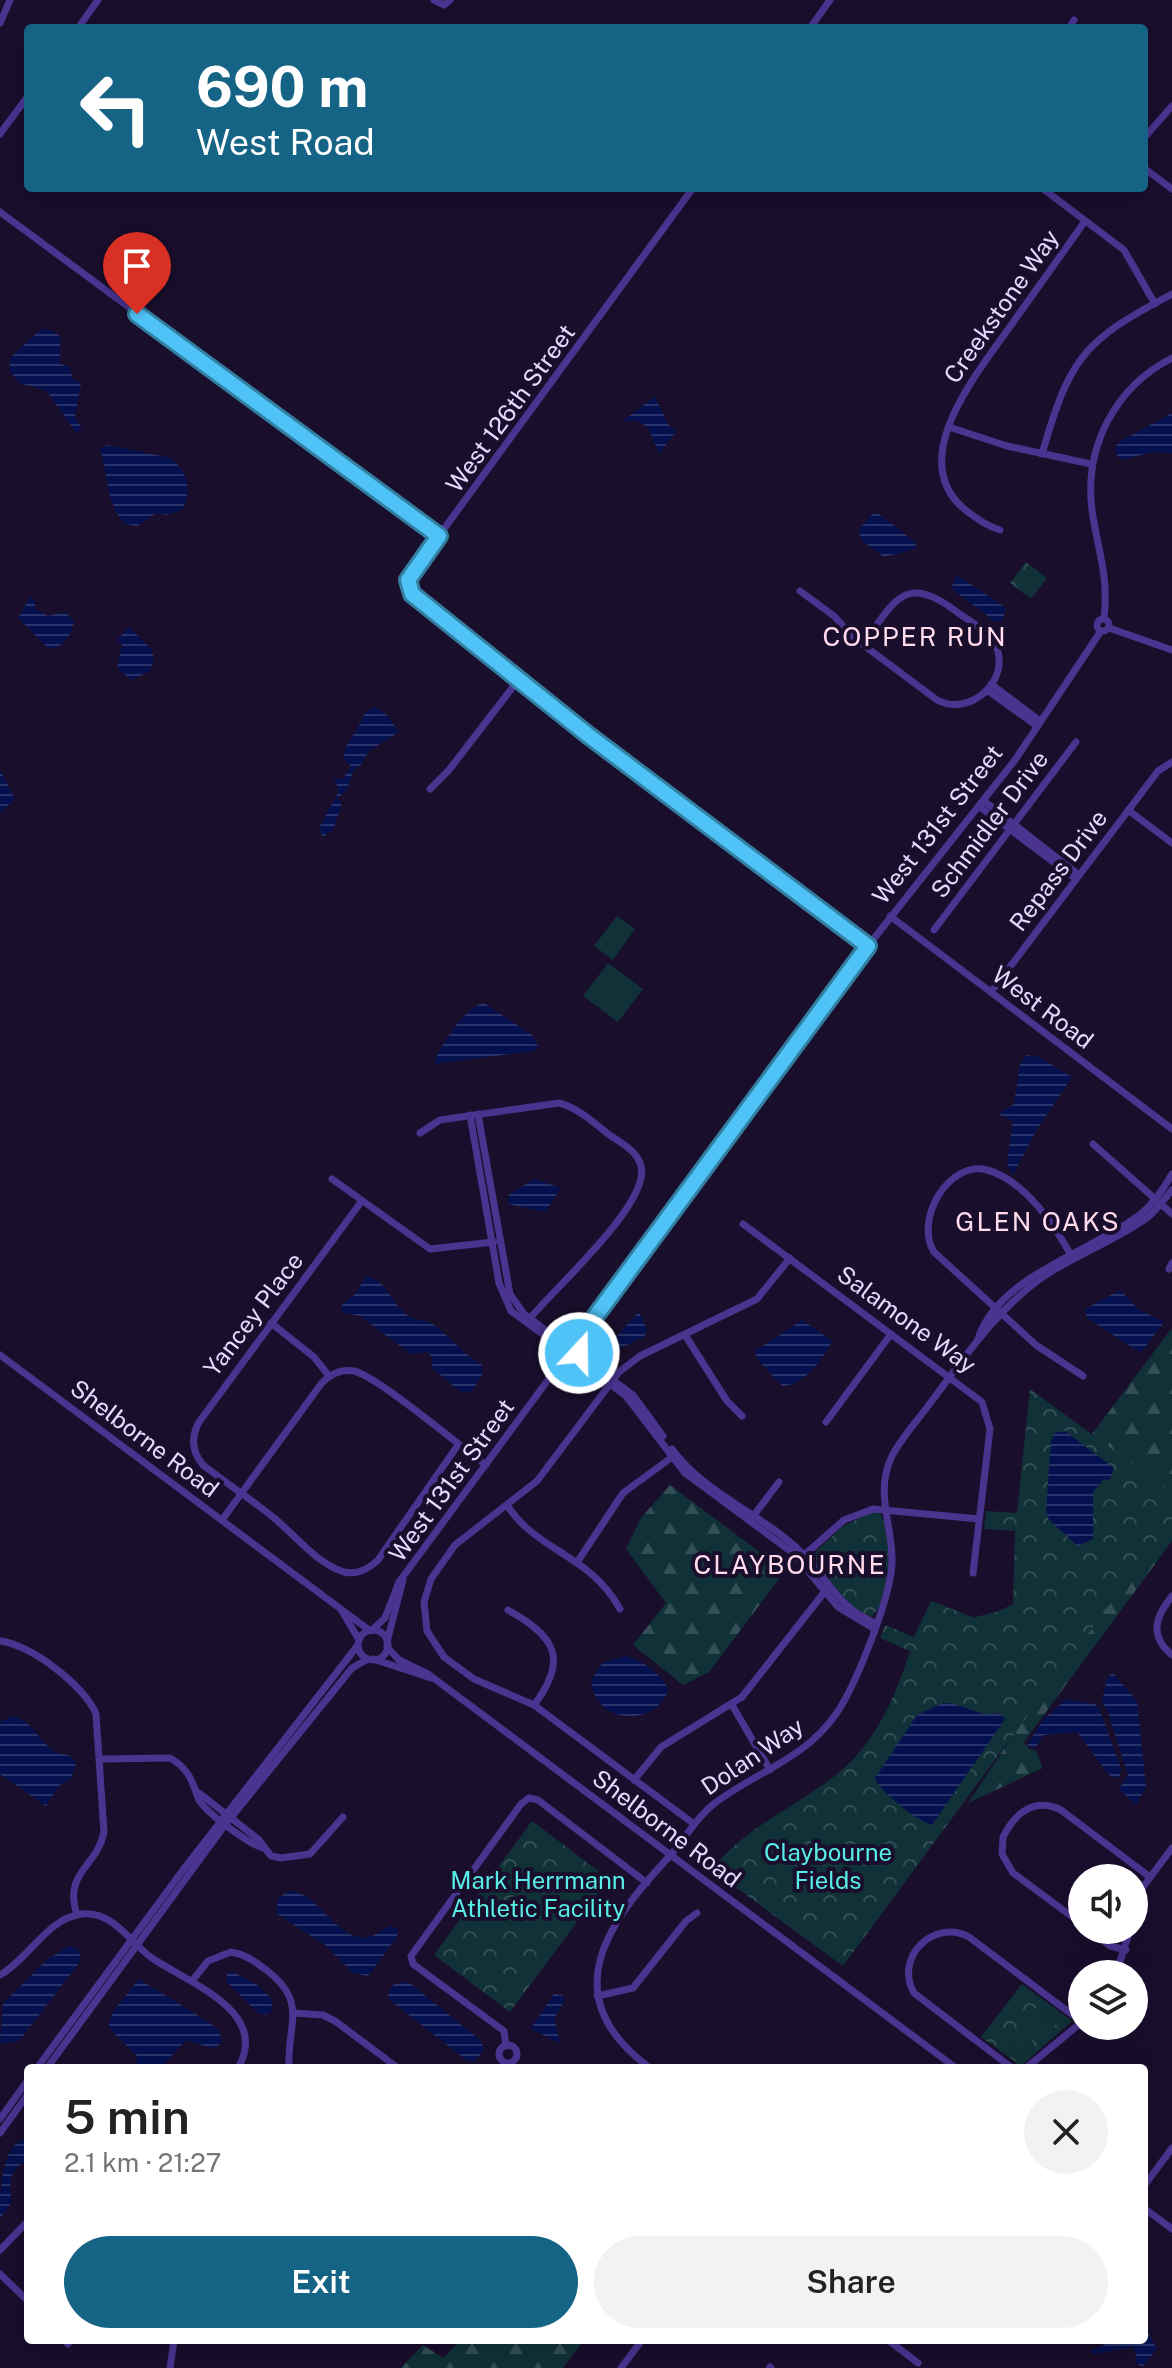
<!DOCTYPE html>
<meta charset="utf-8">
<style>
body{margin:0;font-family:"Public Sans",sans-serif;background:#f2f2f2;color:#222;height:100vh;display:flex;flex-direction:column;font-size:30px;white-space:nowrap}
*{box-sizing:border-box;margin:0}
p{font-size:26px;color:#767676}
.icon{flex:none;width:44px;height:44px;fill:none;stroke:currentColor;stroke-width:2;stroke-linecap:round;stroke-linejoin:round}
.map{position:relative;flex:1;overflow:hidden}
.drawer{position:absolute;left:24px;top:2064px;width:1124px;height:280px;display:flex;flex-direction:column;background:#fff;border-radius:8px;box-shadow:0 8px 32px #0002}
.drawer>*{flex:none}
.top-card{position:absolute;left:24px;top:24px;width:1124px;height:168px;border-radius:8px;box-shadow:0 8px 32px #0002;background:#156385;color:#fff;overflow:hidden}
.tools{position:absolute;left:1068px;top:1864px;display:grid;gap:16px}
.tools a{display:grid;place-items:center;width:80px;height:80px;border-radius:50%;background:#fff;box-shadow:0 8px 32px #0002;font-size:40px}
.pin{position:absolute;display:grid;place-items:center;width:68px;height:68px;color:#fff;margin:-82px -34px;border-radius:50% 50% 50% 0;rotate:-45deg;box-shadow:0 0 8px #0007}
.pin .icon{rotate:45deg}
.me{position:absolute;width:88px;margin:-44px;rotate:21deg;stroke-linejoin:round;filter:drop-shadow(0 0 6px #0008)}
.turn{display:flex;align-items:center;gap:28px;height:168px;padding:0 40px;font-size:36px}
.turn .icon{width:104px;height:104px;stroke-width:2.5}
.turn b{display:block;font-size:56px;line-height:68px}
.round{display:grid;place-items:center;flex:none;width:84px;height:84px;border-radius:42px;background:#f2f2f2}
.overview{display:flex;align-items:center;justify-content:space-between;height:136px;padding:0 40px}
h1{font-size:48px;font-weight:600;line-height:60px}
.primary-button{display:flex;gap:16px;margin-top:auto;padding:16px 40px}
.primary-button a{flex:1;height:92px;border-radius:48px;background:#156385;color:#fff;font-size:32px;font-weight:600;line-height:92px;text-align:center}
.primary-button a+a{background:#f2f2f2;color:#222}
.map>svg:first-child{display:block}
.forest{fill:url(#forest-firs)}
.park{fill:url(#park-crowns)}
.pitch{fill:#103137}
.water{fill:url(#water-rules)}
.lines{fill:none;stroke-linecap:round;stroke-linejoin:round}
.minor{stroke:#4a3490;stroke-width:7}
.route-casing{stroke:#337fa1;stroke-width:20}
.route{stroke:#4fc3f7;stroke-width:14}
.labels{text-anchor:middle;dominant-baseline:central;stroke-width:8;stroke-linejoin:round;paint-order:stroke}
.street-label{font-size:24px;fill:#e5d9ff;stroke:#190e2c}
.park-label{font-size:24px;fill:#57ede6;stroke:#190e2c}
.neighbourhood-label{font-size:26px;letter-spacing:2px;fill:#ffdbeb;stroke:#190e2c}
</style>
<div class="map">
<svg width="1172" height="2368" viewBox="0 0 1172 2368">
<defs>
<pattern id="forest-firs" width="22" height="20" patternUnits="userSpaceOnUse" patternTransform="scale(2)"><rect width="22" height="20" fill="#103137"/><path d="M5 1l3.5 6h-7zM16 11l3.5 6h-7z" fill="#334e55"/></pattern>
<pattern id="park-crowns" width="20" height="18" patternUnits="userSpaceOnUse" patternTransform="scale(2)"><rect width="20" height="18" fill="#103137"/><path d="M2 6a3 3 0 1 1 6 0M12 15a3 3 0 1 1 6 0" fill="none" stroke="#334e55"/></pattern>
<pattern id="water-rules" width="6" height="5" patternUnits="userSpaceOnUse" patternTransform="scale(2)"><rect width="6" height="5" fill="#05114f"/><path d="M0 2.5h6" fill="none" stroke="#293369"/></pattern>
</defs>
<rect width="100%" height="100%" fill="#190e2c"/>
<!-- forest -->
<g class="forest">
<path d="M1172,1328V1541L1024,1742L1029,1749L1036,1751L1043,1768L968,1803L1052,1677L965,1620L1040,1600L1129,1467L1092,1434Z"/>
<path d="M670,1485L785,1571L709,1672L683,1685L633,1645L666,1603L626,1549L641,1518Z"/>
<path d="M461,2340H584L563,2368H401L423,2345L443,2358Z"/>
</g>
<!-- park -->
<g class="park">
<path d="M1026,562L1047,578L1031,599L1010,583Z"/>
<path d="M1030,1389L1172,1493V1520L843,1966L712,1870C747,1824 800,1806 843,1769C877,1740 897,1692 910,1651L880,1638L885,1625L914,1637L931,1601L981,1620L1013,1604L1015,1531L984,1529L986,1511L1017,1513Z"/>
<path d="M869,1513L879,1512C895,1533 892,1600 871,1617L854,1610L809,1558L842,1527Z"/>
<path d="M532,1821L609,1879L510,2012L434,1955Z"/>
<path d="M1022,1984L1072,2021L1021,2066L981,2037Z"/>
</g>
<!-- pitch -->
<g class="pitch">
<path d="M617,916L635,929L613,960L594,946Z"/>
<path d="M608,963L643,989L618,1022L583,996Z"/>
<path d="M1035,2008L1057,2023L1049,2034L1028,2019Z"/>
<path d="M1025,2025L1041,2039L1038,2043L1033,2040L1021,2055L1010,2047Z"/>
</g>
<!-- water -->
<g class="water">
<path d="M41,329L51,330L60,336V364L70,367L73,379L81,383L75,417L82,429L76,433L47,391L19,383L9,370L11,357Z"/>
<path d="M655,397L668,424L676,431L659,454L648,427L635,420L621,422Z"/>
<path d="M1172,413V453L1152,452L1122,460L1117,456L1115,448L1119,442Z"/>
<path d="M107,445L171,458C187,472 193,491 182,510L166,515L156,513L137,526L125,524C106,506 108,472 100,449Z"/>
<path d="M878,513L915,542L916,549L884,557L862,541L859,530L871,515Z"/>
<path d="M957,575L1006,608L1002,622L994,621L951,588Z"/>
<path d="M30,597L35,601V608L48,616L65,612L74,621C72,634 63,650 48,648L18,618Z"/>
<path d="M129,627L151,649L154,658L150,671L132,680L117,668L122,645L117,640Z"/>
<path d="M375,707L388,716L399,732L369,751L361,765L354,769L347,789L337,799L342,803L333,830L322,837L320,826L339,791L334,778L343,779L351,766L344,759C343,742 361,729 365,712Z"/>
<path d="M0,770L15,799L0,813Z"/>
<path d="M484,1003L532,1035L538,1047L534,1051L434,1064C439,1046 465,1007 484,1003Z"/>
<path d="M1026,1055L1039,1057L1072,1077L1037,1129L1013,1175L1007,1163L1013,1121L998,1114L1014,1104L1020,1064Z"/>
<path d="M535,1179L561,1188L545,1212L508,1204L509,1194Z"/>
<path d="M366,1276C388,1281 391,1303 406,1314C414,1321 425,1319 434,1325C452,1338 464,1355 481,1364L483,1373L472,1391L462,1393L432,1368L433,1358L427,1352L411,1354L360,1316L342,1312L341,1306L356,1293Z"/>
<path d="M1120,1290L1138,1309L1164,1322L1141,1353L1087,1318L1085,1309Z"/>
<path d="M639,1312L647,1329L644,1337L612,1352V1341Z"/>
<path d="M802,1320L832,1341C824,1359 803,1386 782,1386L758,1360L755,1351Z"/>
<path d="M1065,1431L1114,1468L1110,1479L1103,1480L1093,1492V1539L1078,1546L1049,1520L1046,1511L1051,1441L1055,1433Z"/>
<path d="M625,1656C642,1660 663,1674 668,1691C653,1728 595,1724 591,1681L602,1663Z"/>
<path d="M1113,1673L1137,1701L1146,1787L1136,1805L1119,1789L1128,1775L1108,1712L1102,1702L1107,1678Z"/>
<path d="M1066,1699L1095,1704L1099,1708L1121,1768L1120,1776L1114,1778L1109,1775L1077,1732L1043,1735L1035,1749L1027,1745L1042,1721Z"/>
<path d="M943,1703C965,1703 977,1718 999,1713L1005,1719L932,1825C917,1821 879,1791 875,1778L917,1715Z"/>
<path d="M13,1716C33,1721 38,1741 54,1751C63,1757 70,1751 76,1763L71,1779L59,1786L46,1806L0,1774V1722Z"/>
<path d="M289,1891C318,1890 337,1944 369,1937C376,1935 384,1928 391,1926L398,1929L397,1937L368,1976L353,1973L325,1945L276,1913L278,1898Z"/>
<path d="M69,1946L78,1949L81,1959L77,1966L19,2041L0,2044L3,2003L47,1960Z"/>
<path d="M233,1972L256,1984L273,2000L271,2012L265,2015L258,2013L226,1981L227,1973Z"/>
<path d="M139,1979L210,2023L219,2031L222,2041L218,2046L211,2048L186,2040L161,2068H138L136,2055L108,2027L113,2012Z"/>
<path d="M402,1982L410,1983L481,2041L484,2049L475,2062L466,2060L391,2001L388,1994L393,1985Z"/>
<path d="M554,1994L562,1995L565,2000L554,2018L560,2043L533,2030L532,2026Z"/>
<path d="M28,2138V2161C8,2169 9,2183 12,2202L0,2219C0,2196 0,2142 28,2138Z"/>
<path d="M1144,2325L1157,2349L1142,2367L1135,2362L1136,2354L1133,2347L1094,2354L1090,2351L1115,2340H1144Z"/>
</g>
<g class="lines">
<!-- minor -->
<g class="minor">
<path d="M434,0L444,5L450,0"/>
<path d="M0,23L10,0"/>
<path d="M78,28L98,0"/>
<path d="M810,28L830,0"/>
<path d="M1069,28L1074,20"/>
<path d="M0,134L28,96"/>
<path d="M1144,138L1172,106"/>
<path d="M1144,168L1172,189"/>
<path d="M693,188L411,574L407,586L412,594L588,735L868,946"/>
<path d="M1042,188L1124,250L1155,304"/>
<path d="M0,212L439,536"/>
<path d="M949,427L1007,446L1091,464"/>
<path d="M1042,454C1070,357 1083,341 1172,294"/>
<path d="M1000,530C987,526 979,520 968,512C900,461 981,369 1014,321C1038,287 1062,254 1085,221"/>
<path d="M800,591L834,616L854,638L937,700C970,718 1013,679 995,644C988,631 969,621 957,612C904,572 895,601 863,644"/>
<circle cx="1103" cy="625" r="6"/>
<path d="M1104,619C1109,575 1098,552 1092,510C1084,447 1115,387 1172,358"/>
<path d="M1109,628L1172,650"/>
<path d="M991,684L1040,721"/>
<path d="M987,690L1037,726"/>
<path d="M430,789L449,770L519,679"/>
<path d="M984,801L1079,875"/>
<path d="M980,807L1076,879"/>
<path d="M1128,810L1172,843"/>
<path d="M890,916L1172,1129"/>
<path d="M934,930L1076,742"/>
<path d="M991,992L1158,771L1172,762"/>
<path d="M478,1114L510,1294L524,1314L633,1395L663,1436"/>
<path d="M470,1115L499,1283L511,1311L626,1396L685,1473L793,1553L838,1607L873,1628"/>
<path d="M420,1133L440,1120L559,1103C579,1108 595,1124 611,1136C623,1144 637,1151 641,1166C651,1204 551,1291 527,1322"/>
<path d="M1093,1144L1172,1214"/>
<path d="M332,1179L430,1249L494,1242"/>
<path d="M361,1202L199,1422C191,1437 191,1451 203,1465C226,1483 251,1499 274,1518C295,1535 317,1564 344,1572C358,1575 368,1569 378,1560L458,1445"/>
<path d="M743,1224L982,1402L990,1429L973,1573"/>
<path d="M1073,1259C1056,1227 1025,1180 987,1170C949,1160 914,1219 934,1252L1036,1345L1083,1376"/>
<path d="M1169,1269L1172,1263"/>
<path d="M271,1323L314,1357L329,1376"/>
<path d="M685,1335L727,1401L742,1416"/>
<path d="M978,1339C998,1275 1096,1250 1142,1213C1155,1202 1164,1188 1172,1174"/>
<path d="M0,1355L369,1630"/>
<path d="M826,1422L891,1334"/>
<path d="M672,1449C705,1494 762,1514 801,1552C830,1580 835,1606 875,1623"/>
<path d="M507,1505C537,1552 590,1554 620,1609"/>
<path d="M751,1519L779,1482"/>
<path d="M222,1520L321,1384C330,1374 341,1369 354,1371C377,1376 461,1447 486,1465"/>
<path d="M802,1557L844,1520L873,1509L979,1519"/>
<path d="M578,1561L623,1493L675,1455"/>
<path d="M1172,1596C1155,1617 1149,1636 1172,1655"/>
<path d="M508,1610C555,1636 569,1659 534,1705"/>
<path d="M342,1611L359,1640"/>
<path d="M372,1630L385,1618L399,1582L868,946L1015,760L1101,631"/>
<circle cx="373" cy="1645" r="15"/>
<path d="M0,1641C30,1644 85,1686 96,1714L104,1832C97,1868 63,1871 77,1915"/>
<path d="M387,1642L403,1580"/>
<path d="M387,1647L399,1660L428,1674L956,2068"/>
<path d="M373,1659L431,1678"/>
<path d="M732,1705L770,1770"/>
<path d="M100,1759L170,1758C188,1768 192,1780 198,1798C203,1811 249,1844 263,1848"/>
<path d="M634,1780L661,1747L742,1697L826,1590"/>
<path d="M199,1793L258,1839L271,1856L281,1858L310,1854L343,1817"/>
<path d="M694,1824L534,1705L474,1679L444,1657L427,1631L424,1602L431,1579L455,1545L537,1481L619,1372L640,1356L757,1299L790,1258"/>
<path d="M1134,1913L1143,1887L1172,1848"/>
<path d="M1082,1924L1013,1873L1002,1854L1003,1837C1015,1813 1034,1797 1061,1810L1150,1877"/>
<path d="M1090,1930L1110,1946L1126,1950"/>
<path d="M1116,1974L1130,1930"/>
<path d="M0,1975C29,1959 47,1918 82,1914C114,1911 130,1943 152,1958C188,1983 271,2011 238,2068"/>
<path d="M192,1981L208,1961L231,1952C245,1954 254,1961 265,1969C309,2002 287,2023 289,2068"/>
<path d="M597,1996L633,1988L686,1921L697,1913"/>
<path d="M294,2013L323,2015L335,2021L398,2068"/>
<circle cx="508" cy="2054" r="9"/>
<path d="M506,2046L504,2031L413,1964L411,1956L521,1804L529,1798L538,1800L647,1883"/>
<path d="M37,2068L183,1870L358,1645"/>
<path d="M47,2068L225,1825L352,1668L368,1659"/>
<path d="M650,2068C556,1999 603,1927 668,1858C685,1840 695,1818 715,1803C756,1772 805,1759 836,1714C856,1685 894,1591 892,1557C891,1521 875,1491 892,1456C902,1437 918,1420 931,1402C964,1358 997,1309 1043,1277C1076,1254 1116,1241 1148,1217C1157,1210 1164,1199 1172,1190"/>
<path d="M1012,2068L914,1993C894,1958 933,1918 969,1937L1082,2022"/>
<path d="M1026,2068L1082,2022"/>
<path d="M0,2119L28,2080"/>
<path d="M0,2133L28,2094"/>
<path d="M1144,2186L1172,2148"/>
<path d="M1144,2208L1172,2229"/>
<path d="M0,2250L28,2221"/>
<path d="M0,2274L28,2301"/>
<path d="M64,2340L68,2344"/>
<path d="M888,2340L918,2363"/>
<path d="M770,2367L771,2368"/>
<path d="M170,2368L174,2340"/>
<path d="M621,2368L642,2340"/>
</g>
</g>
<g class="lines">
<defs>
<path id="route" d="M137,314L439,536L408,580L412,594L588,735L868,946L572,1348L579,1353"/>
</defs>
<!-- route casing -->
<use href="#route" class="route-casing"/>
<!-- route -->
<use href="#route" class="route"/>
</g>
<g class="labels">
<!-- street labels -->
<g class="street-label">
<text transform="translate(1001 306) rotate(-55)">Creekstone Way</text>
<text transform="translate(510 408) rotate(-54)">West 126th Street</text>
<text transform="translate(937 824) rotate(-52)">West 131st Street</text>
<text transform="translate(989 824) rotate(-53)">Schmidler Drive</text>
<text transform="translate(1058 870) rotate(-53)">Repass Drive</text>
<text transform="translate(1043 1007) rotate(37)">West Road</text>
<text transform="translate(253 1314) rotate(-53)">Yancey Place</text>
<text transform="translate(907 1319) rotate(36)">Salamone Way</text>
<text transform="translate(145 1438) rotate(37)">Shelborne Road</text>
<text transform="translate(451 1480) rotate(-54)">West 131st Street</text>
<text transform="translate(752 1756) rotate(-34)">Dolan Way</text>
<text transform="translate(667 1828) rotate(37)">Shelborne Road</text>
</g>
<!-- park labels -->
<g class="park-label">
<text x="828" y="1852">Claybourne<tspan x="828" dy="28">Fields</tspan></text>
<text x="538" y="1880">Mark Herrmann<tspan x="538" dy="28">Athletic Facility</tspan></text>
</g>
<!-- neighbourhood labels -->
<g class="neighbourhood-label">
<text x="915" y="636">COPPER RUN</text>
<text x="1038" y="1221">GLEN OAKS</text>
<text x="790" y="1564">CLAYBOURNE</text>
</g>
</g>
</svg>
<div class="tools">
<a><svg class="icon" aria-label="sound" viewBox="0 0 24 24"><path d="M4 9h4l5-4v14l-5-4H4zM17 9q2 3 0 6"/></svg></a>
<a><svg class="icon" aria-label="layers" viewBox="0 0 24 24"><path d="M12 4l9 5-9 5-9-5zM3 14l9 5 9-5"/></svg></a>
</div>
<div class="pin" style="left:137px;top:314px;background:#d93025"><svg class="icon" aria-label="arrive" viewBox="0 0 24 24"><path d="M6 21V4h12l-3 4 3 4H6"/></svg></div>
<svg class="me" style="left:579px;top:1353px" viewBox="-20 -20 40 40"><circle r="17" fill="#4fc3f7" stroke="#fff" stroke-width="3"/><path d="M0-11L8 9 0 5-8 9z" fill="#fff"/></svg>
<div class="top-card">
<div class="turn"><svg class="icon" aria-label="left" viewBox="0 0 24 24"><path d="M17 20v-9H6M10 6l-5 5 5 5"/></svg><div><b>690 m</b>West Road</div></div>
</div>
<section class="drawer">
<div class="overview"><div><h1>5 min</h1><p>2.1 km · 21:27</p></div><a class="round"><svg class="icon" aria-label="close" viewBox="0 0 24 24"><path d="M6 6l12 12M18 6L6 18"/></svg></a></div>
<div class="primary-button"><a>Exit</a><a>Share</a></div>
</section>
</div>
